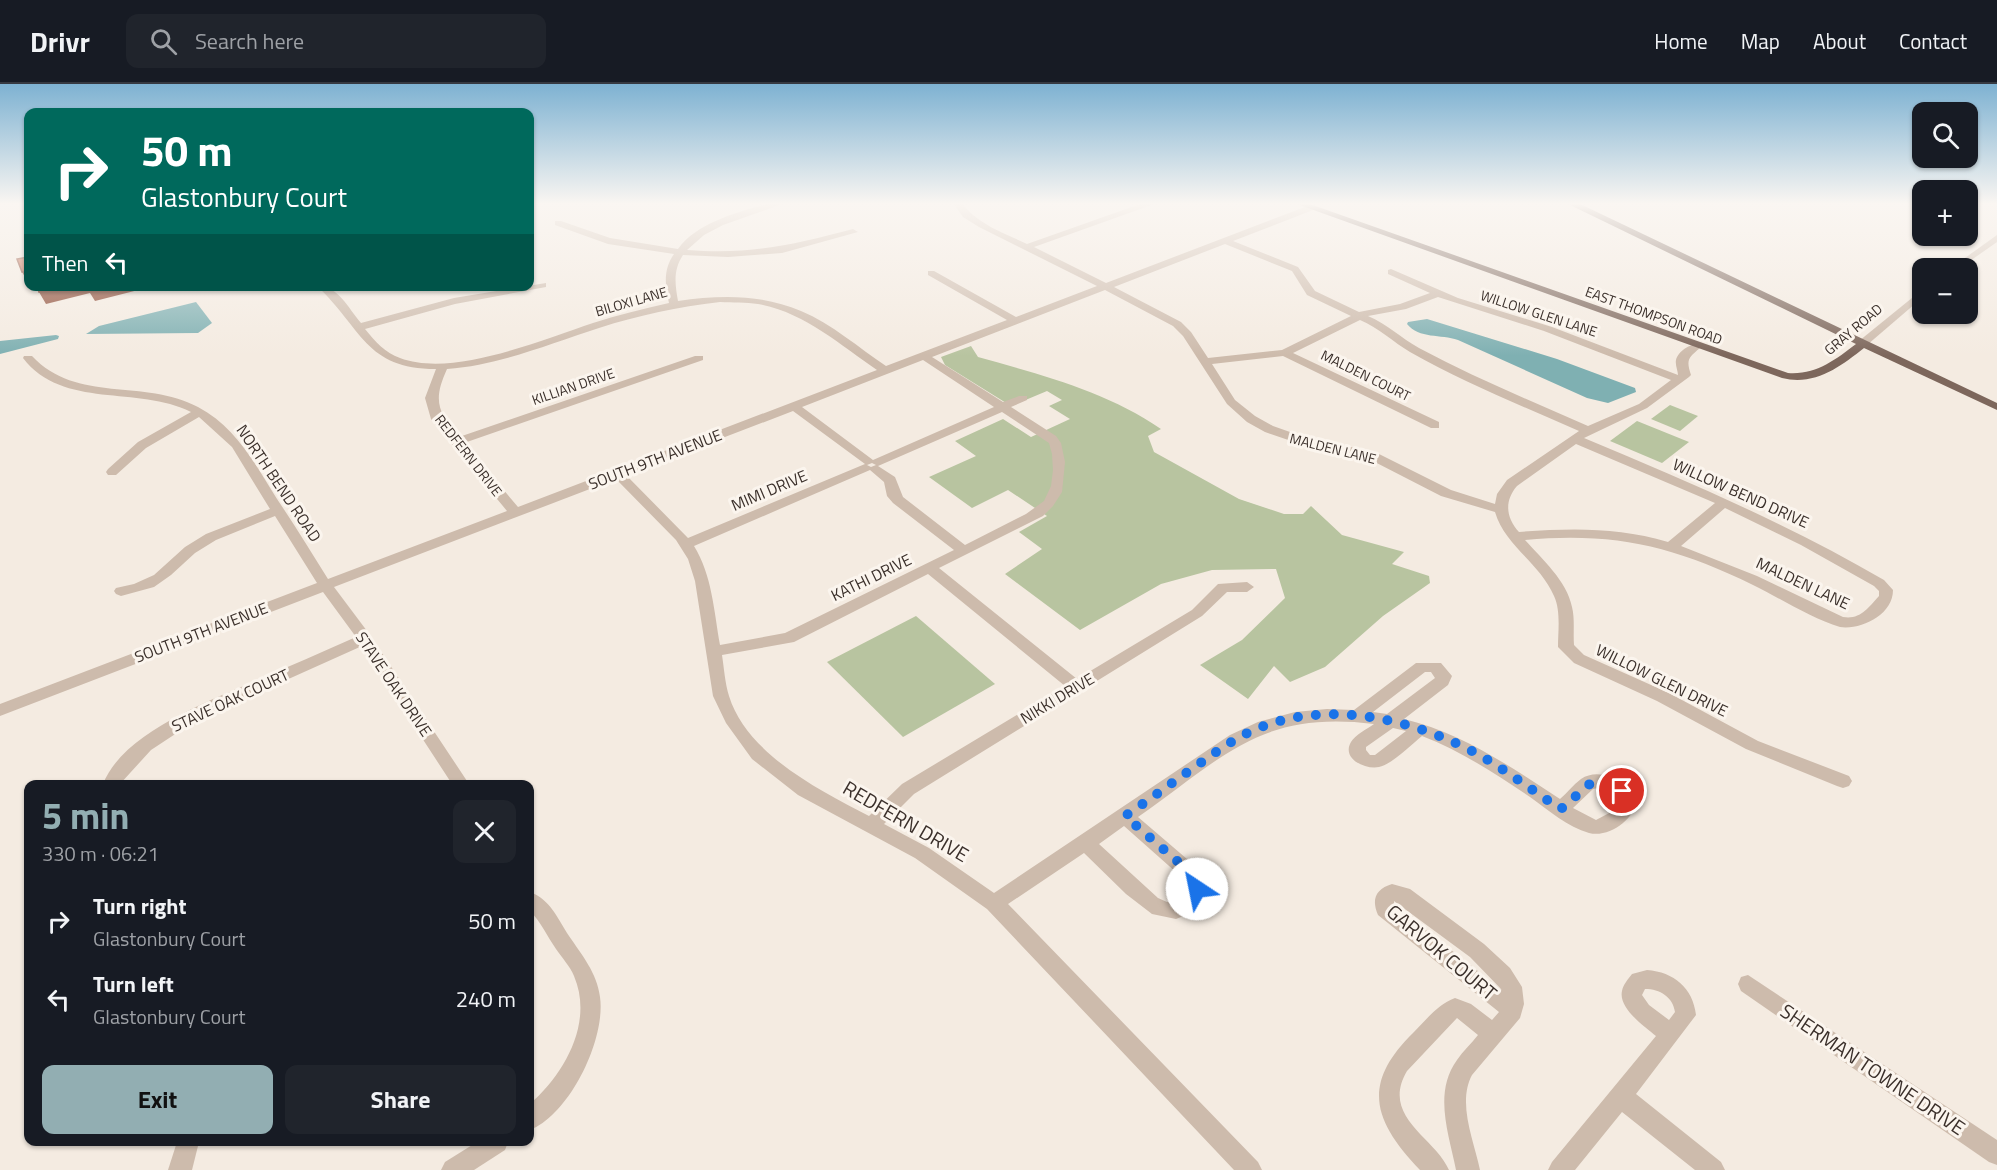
<!DOCTYPE html>
<meta charset="utf-8">
<style>
body{margin:0;font-family:"Titillium Web",sans-serif;background:#20242c;color:#f1f3f6;height:100vh;display:flex;flex-direction:column;font-size:22px;white-space:nowrap}
*{box-sizing:border-box;margin:0}
p{font-size:20px;color:#9ea1a6}
.icon{flex:none;width:33px;height:33px;fill:none;stroke:currentColor;stroke-width:2;stroke-linecap:round;stroke-linejoin:round}
.map{position:relative;flex:1;overflow:hidden}
.sheet{position:absolute;left:24px;top:696px;width:510px;height:366px;display:flex;flex-direction:column;background:#171b24;border-radius:12px;box-shadow:0 2px 4px #0004}
.sheet>*{flex:none}
.top-card{position:absolute;left:24px;top:24px;width:510px;height:183px;border-radius:12px;box-shadow:0 2px 4px #0004;background:#00695c;color:#fff;overflow:hidden}
.tools{position:absolute;left:1912px;top:18px;display:grid;gap:12px}
.tools a{display:grid;place-items:center;width:66px;height:66px;border-radius:12px;background:#171b24;box-shadow:0 2px 4px #0004;font-size:30px}
.pin{position:absolute;display:grid;place-items:center;width:51px;height:51px;color:#fff;margin:-26px;border:3px solid #fff;border-radius:50%;box-shadow:0 2px 6px #0007}
.me{position:absolute;width:66px;margin:-33px;rotate:326deg;stroke-linejoin:round;filter:drop-shadow(0 0 4px #0008)}
.turn{display:flex;align-items:center;gap:21px;height:126px;padding:0 18px;font-size:27px}
.turn .icon{width:78px;height:78px;stroke-width:2.5}
.turn b{display:block;font-size:42px;line-height:51px}
.then{display:flex;align-items:center;height:57px;padding:0 18px;background:#0003;gap:12px;font-size:22px}
.round{display:grid;place-items:center;flex:none;width:63px;height:63px;border-radius:12px;background:#20242c}
.headline{display:flex;align-items:center;justify-content:space-between;height:102px;padding:0 18px}
h1{font-size:36px;font-weight:700;line-height:45px;color:#92aeb2}
.cta{display:flex;gap:12px;margin-top:auto;padding:12px 18px}
.cta a{flex:1;height:69px;border-radius:12px;background:#92aeb2;color:#111;font-size:24px;font-weight:700;line-height:69px;text-align:center}
.cta a+a{background:#20242c;color:#f1f3f6}
ul{padding:0;list-style:none}
li{display:flex;align-items:center;gap:18px;height:78px;padding:0 18px}
li div{flex:1}
li b{display:block;font-size:22px}
li em{font-style:normal}
header{display:flex;align-items:center;gap:36px;box-sizing:border-box;height:84px;padding:0 30px;background:#171b24;border-bottom:2px solid #363941}
header strong{font-size:28px}
nav{display:flex;gap:33px;margin-inline-start:auto;font-size:21px}
.search{width:420px;height:54px;background:#20242c;display:flex;align-items:center;gap:15px;box-sizing:border-box;padding:0 21px;border-radius:12px;color:#9ea1a6;font-size:22px}
.map>svg:first-child{display:block}
.green{fill:#b8c4a0}
.water{fill:#7fb0b2}
.lines{fill:none;stroke-linecap:round;stroke-linejoin:round}
.minor{fill:#cdbbac;fill-rule:evenodd}
.major{fill:#7d675c;fill-rule:evenodd}
.shaded-wall{fill:#8c4a34}
.building{fill:#c8694b;stroke:#8c4a34;stroke-width:1.5}
.route{stroke:#1a73e8;stroke-width:10;stroke-dasharray:0 18}
.labels{text-anchor:middle;dominant-baseline:central;stroke-width:6;stroke-linejoin:round;paint-order:stroke}
.far-street-label{font-size:14px;fill:#3b302b;stroke:#fbf5ee}
.street-label{font-size:16px;fill:#3b302b;stroke:#fbf5ee}
.near-street-label{font-size:20px;fill:#3b302b;stroke:#fbf5ee}
</style>
<header>
<strong>Drivr</strong>
<div class="search"><svg class="icon" aria-label="search" viewBox="0 0 24 24"><circle cx="10" cy="10" r="6"/><path d="M15 15l6 6"/></svg>Search here</div>
<nav><a>Home</a><a>Map</a><a>About</a><a>Contact</a></nav>
</header>
<div class="map">
<svg width="1997" height="1086" viewBox="0 0 1997 1086">
<rect width="100%" height="100%" fill="#f4ebe1"/>
<!-- green -->
<g class="green">
<path d="M971,262L978,273C1042,291 1106,307 1161,345L1148,352L1154,368L1239,415L1284,430H1303L1311,422L1342,451L1404,468L1392,480L1429,492L1430,499L1383,532L1325,583L1290,598L1274,582L1248,615L1200,581L1242,556L1285,514L1276,485L1212,486L1161,500L1080,546L1005,490L1042,465L1019,448L1047,432L1008,406L972,424L929,393L976,372L955,357L1003,335L1031,353L1070,335L1049,322L1062,316L1047,307L1011,322L945,281L941,273Z"/>
<path d="M1670,321L1698,332L1680,347L1651,335Z"/>
<path d="M1637,337L1689,358L1662,379L1610,357Z"/>
<path d="M916,532L995,600L903,653L827,578Z"/>
</g>
<!-- water -->
<g class="water">
<path d="M196,218L212,239L198,249L86,250L99,242Z"/>
<path d="M1427,235L1557,275L1635,304L1636,308L1608,319L1587,314L1458,256C1441,250 1419,255 1407,240L1408,238Z"/>
<path d="M56,251L59,252L58,255L0,270V257Z"/>
</g>
<g class="lines">
<!-- minor -->
<g class="minor">
<path d="M770,119H785L723,141L704,151L687,166C750,171 792,161 853,145L858,148L782,169L728,173L683,171C673,186 675,200 678,217C720,211 761,210 801,227C832,240 859,264 886,282L1007,236L928,191V187H934L1016,233L1097,202L979,143L963,133L953,119H962C977,140 1004,149 1027,160L1143,119H1157L1034,163L1106,199L1310,121L1314,124L1313,126L1233,157L1298,183L1315,207L1359,228L1400,220L1430,209L1388,190V186L1391,185L1458,214L1552,243L1678,291C1678,287 1675,281 1676,276C1678,267 1691,259 1700,260V264C1688,274 1686,276 1691,291L1689,293L1647,324L1584,354C1687,397 1788,440 1884,496L1893,506C1893,531 1861,546 1840,543C1812,535 1780,514 1753,501C1673,462 1614,448 1525,456C1542,475 1567,497 1572,523C1575,535 1573,549 1574,561L1584,571L1669,609L1758,657L1849,692L1852,697L1849,702L1843,704L1837,702L1746,665L1657,617L1574,579L1558,563C1558,547 1561,527 1554,512C1540,479 1505,462 1495,428L1441,412L1367,374L1300,360L1265,348L1247,338L1227,320L1183,252L1173,242L1105,206L932,273L1003,318L1019,312H1027V316L1011,323L1056,352L1061,359L1065,378L1062,408L1053,422L1043,432L939,484L1077,595L1192,526L1218,500L1247,498L1254,503L1247,508H1227L1202,532L914,710L884,740L929,764L994,809L1230,651L1258,638L1295,628L1327,625L1354,626L1416,579H1441L1452,592L1448,601L1404,635C1462,649 1511,683 1560,715C1567,709 1573,701 1581,695C1600,682 1628,698 1637,716C1634,736 1609,754 1589,749C1568,743 1548,726 1530,713C1496,690 1461,667 1422,652C1412,660 1391,681 1379,683C1366,686 1341,675 1351,658C1355,651 1367,645 1374,640C1260,626 1224,673 1138,733L1201,787L1207,802V810L1196,827L1176,835L1152,830L1126,810L1084,769L1008,820L1258,1078L1262,1086H1234L987,825L915,774L798,711L752,675L726,639L713,612L695,497L688,475L676,456L616,395L334,503L370,551L469,700H452L362,562L195,637L151,666L120,700H103C123,649 207,618 255,597C288,583 322,568 356,553L323,508L0,632V620L317,499L275,432L216,456L195,469L171,491L154,503L121,512L116,510L114,507L116,504L134,500L154,491L185,463L206,450L270,425L232,363L199,333L146,364L116,391H108L106,388L108,385L138,358L191,328C138,301 63,326 23,274L24,272H32C77,320 144,294 198,323C236,343 255,380 277,415C294,440 311,468 328,495L507,427L431,335L425,314L436,285C365,285 362,244 317,202C339,202 348,224 361,239L454,214L546,199V203L455,220L365,245C375,257 385,269 400,274C453,294 541,256 593,239C618,231 643,225 669,219C665,201 663,186 674,170L608,160L555,141V137H561L610,154L678,165C697,138 739,128 770,119ZM1225,160L1292,187L1307,211L1351,232L1282,266L1208,274L1191,248L1181,238L1114,203ZM1438,213L1544,247L1671,296L1639,320L1588,342C1531,317 1473,293 1419,264C1401,254 1387,240 1368,232L1406,225ZM720,218C733,219 746,218 758,220C804,228 840,261 877,286L518,423L464,359L703,276V272H695L459,353C437,327 433,316 447,285C500,281 549,260 599,244C639,231 678,223 720,218ZM1360,236C1379,244 1393,258 1410,268C1464,299 1523,322 1579,347L1507,396L1497,410L1495,420L1451,406L1375,368L1307,354L1273,342L1255,332L1235,316L1212,280L1283,272L1431,344H1439V338L1293,269ZM923,276L994,323L873,376L802,323ZM793,327L865,380L688,454L626,391ZM1002,328L1049,359L1052,370L1053,386L1051,402L1044,417L1026,430L965,461L903,413L895,393L878,382ZM1576,360L1715,419L1668,458C1618,443 1570,444 1519,448C1506,434 1504,417 1517,402ZM872,379L876,381L871,383L867,381ZM870,386L884,398L887,412L893,419L954,466L785,549L720,561C714,527 712,491 694,462ZM1725,424L1801,461L1874,502L1879,507V512C1868,524 1860,536 1843,533L1757,492L1681,462ZM928,490L1065,602L902,700L869,732C819,706 747,670 729,612C725,599 724,584 722,571L794,558ZM1425,588H1431L1435,594L1387,630L1373,628ZM1393,644L1406,647L1375,671H1370L1366,666V663ZM1598,704L1612,709L1619,718L1613,727L1596,736L1573,724L1593,705ZM1124,742L1186,797L1188,810L1183,815L1167,818L1158,814L1099,760Z"/>
<path d="M1997,151V158L1960,184H1951Z"/>
<path d="M1923,205V213L1867,261H1859V257Z"/>
<path d="M1392,800L1410,805L1484,860L1510,884L1522,903L1524,920L1520,934L1472,991C1457,1019 1474,1057 1480,1086H1456C1449,1050 1433,1009 1457,976C1463,967 1471,960 1478,951L1457,934L1407,987C1380,1033 1435,1053 1449,1086H1420C1373,1037 1361,1000 1413,949C1426,936 1437,921 1455,914L1471,920L1492,936L1499,928L1378,831C1371,815 1376,805 1392,800ZM1394,817L1470,873L1502,906L1394,821Z"/>
<path d="M530,808C550,815 558,835 569,852C582,871 597,889 600,913C606,955 570,1030 530,1046V1020C564,990 594,939 574,892C570,882 562,874 556,865C547,852 541,838 530,827Z"/>
<path d="M1647,886C1674,888 1693,904 1696,931L1636,1010L1721,1078L1725,1086H1695L1622,1028L1575,1086H1548L1552,1078L1656,952C1645,943 1618,924 1622,907C1623,901 1628,895 1632,890ZM1645,905C1660,905 1673,913 1675,928L1669,936L1649,921L1642,911Z"/>
<path d="M1748,891L1997,1056V1081L1989,1078L1741,907L1738,900L1741,893Z"/>
<path d="M177,1058H199L192,1086H168Z"/>
<path d="M477,1058H508L505,1066L474,1086H441L445,1078Z"/>
</g>
<!-- major -->
<path class="major" d="M1294,119H1307L1788,289C1816,291 1835,276 1856,260L1566,119H1578L1997,319V326L1864,264C1840,283 1815,302 1782,294Z"/>
</g>
<!-- shaded-wall -->
<g class="shaded-wall">
<path d="M28,186V198L22,188Z"/>
<path d="M61,202H154L95,217L90,209L46,220L39,208Z"/>
</g>
<!-- building -->
<g class="building">
<path d="M28,173V186L22,188L17,175Z"/>
<path d="M37,202H61L39,208Z"/>
<path d="M86,202H98L88,205Z"/>
</g>
<!-- sky -->
<linearGradient id="sky" x2="0" y2="1"><stop stop-color="#7eb2d2"/><stop offset="0.44" stop-color="#faf6f2"/><stop offset="1" stop-color="#faf6f2" stop-opacity="0"/></linearGradient>
<rect width="1997" height="272" fill="url(#sky)"/>
<g class="lines">
<!-- route -->
<path class="route" d="M1197,805V799L1191,789L1125,732C1149,716 1172,699 1196,682C1215,669 1233,655 1254,646C1327,614 1415,635 1481,672C1509,688 1534,708 1561,725L1592,698L1608,699L1622,707"/>
</g>
<g class="labels">
<!-- far-street labels -->
<g class="far-street-label">
<text transform="translate(631 217) rotate(-16)">BILOXI LANE</text>
<text transform="translate(1539 229) rotate(18)">WILLOW GLEN LANE</text>
<text transform="translate(1654 231) rotate(20)">EAST THOMPSON ROAD</text>
<text transform="translate(1853 245) rotate(-40)">GRAY ROAD</text>
<text transform="translate(1366 291) rotate(26)">MALDEN COURT</text>
<text transform="translate(573 302) rotate(-19)">KILLIAN DRIVE</text>
<text transform="translate(1333 364) rotate(14)">MALDEN LANE</text>
<text transform="translate(469 371) rotate(52)">REDFERN DRIVE</text>
</g>
<!-- street labels -->
<g class="street-label">
<text transform="translate(655 375) rotate(-21)">SOUTH 9TH AVENUE</text>
<text transform="translate(279 399) rotate(56)">NORTH BEND ROAD</text>
<text transform="translate(769 406) rotate(-23)">MIMI DRIVE</text>
<text transform="translate(1741 409) rotate(24)">WILLOW BEND DRIVE</text>
<text transform="translate(871 493) rotate(-26)">KATHI DRIVE</text>
<text transform="translate(1803 499) rotate(25)">MALDEN LANE</text>
<text transform="translate(201 548) rotate(-21)">SOUTH 9TH AVENUE</text>
<text transform="translate(1662 596) rotate(26)">WILLOW GLEN DRIVE</text>
<text transform="translate(394 600) rotate(56)">STAVE OAK DRIVE</text>
<text transform="translate(1057 614) rotate(-31)">NIKKI DRIVE</text>
<text transform="translate(230 616) rotate(-25)">STAVE OAK COURT</text>
</g>
<!-- near-street labels -->
<g class="near-street-label">
<text transform="translate(906 737) rotate(30)">REDFERN DRIVE</text>
<text transform="translate(1442 868) rotate(40)">GARVOK COURT</text>
<text transform="translate(1873 985) rotate(34)">SHERMAN TOWNE DRIVE</text>
</g>
</g>
</svg>
<div class="tools">
<a><svg class="icon" aria-label="search" viewBox="0 0 24 24"><circle cx="10" cy="10" r="6"/><path d="M15 15l6 6"/></svg></a>
<a>+</a>
<a>−</a>
</div>
<div class="pin" style="left:1622px;top:707px;background:#d93025"><svg class="icon" aria-label="arrive" viewBox="0 0 24 24"><path d="M6 21V4h12l-3 4 3 4H6"/></svg></div>
<svg class="me" style="left:1197px;top:805px" viewBox="-20 -20 40 40"><circle r="19" fill="#fff"/><path d="M0-13L10 11 0 6-10 11z" fill="#1a73e8"/></svg>
<div class="top-card">
<div class="turn"><svg class="icon" aria-label="right" viewBox="0 0 24 24"><path d="M7 20v-9h11M14 6l5 5-5 5"/></svg><div><b>50 m</b>Glastonbury Court</div></div>
<div class="then">Then<svg class="icon" aria-label="left" viewBox="0 0 24 24"><path d="M17 20v-9H6M10 6l-5 5 5 5"/></svg></div>
</div>
<section class="sheet">
<div class="headline"><div><h1>5 min</h1><p>330 m · 06:21</p></div><a class="round"><svg class="icon" aria-label="close" viewBox="0 0 24 24"><path d="M6 6l12 12M18 6L6 18"/></svg></a></div>
<ul>
<li><svg class="icon" aria-label="right" viewBox="0 0 24 24"><path d="M7 20v-9h11M14 6l5 5-5 5"/></svg><div><b>Turn right</b><p>Glastonbury Court</p></div><em>50 m</em></li>
<li><svg class="icon" aria-label="left" viewBox="0 0 24 24"><path d="M17 20v-9H6M10 6l-5 5 5 5"/></svg><div><b>Turn left</b><p>Glastonbury Court</p></div><em>240 m</em></li>
</ul>
<div class="cta"><a>Exit</a><a>Share</a></div>
</section>
</div>
